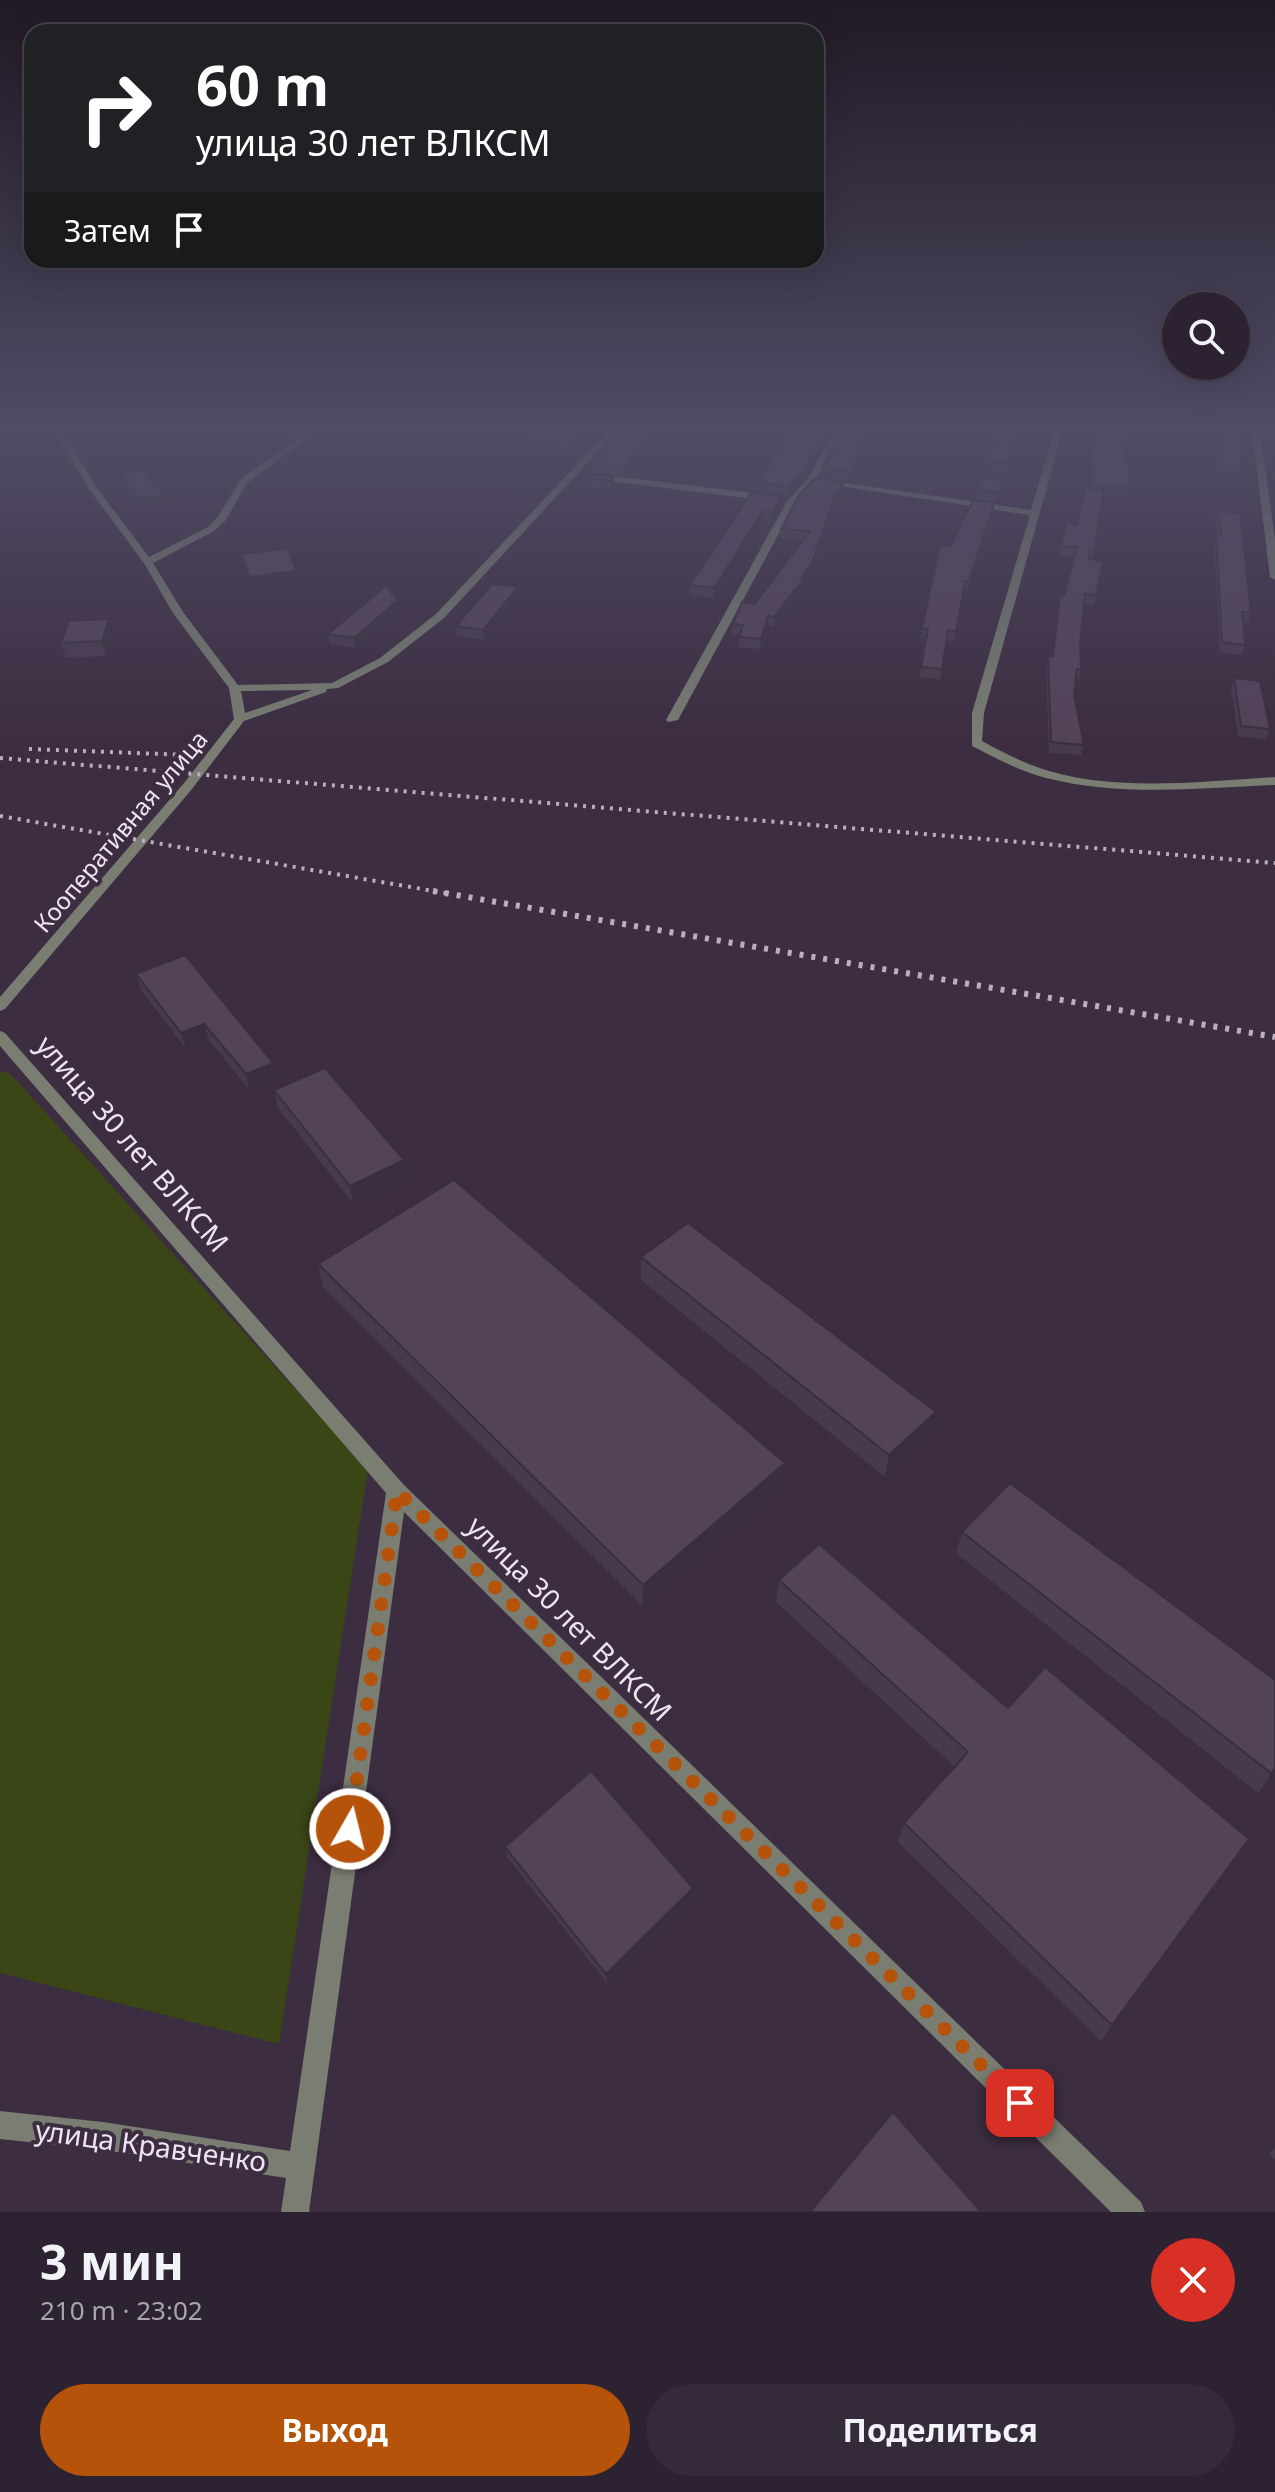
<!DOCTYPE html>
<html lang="ru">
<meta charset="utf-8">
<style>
body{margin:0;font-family:"Noto Sans",sans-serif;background:#352a39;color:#f1f3f6;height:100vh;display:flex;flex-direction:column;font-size:30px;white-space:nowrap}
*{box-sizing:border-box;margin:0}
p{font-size:26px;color:#a7a4ab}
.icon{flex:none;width:44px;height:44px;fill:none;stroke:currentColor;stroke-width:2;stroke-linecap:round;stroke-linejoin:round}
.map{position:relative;height:2212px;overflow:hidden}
.panel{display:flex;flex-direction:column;background:#2d2231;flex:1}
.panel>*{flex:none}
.guide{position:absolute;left:24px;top:24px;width:800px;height:244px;border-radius:24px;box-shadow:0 8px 32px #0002,0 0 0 2px #483f4d;background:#202124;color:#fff;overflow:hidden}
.controls{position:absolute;left:1162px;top:292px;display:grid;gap:16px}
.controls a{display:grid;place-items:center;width:88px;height:88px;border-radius:50%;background:#2d2231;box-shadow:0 8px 32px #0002,0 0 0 2px #483f4d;font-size:40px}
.pin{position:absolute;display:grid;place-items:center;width:68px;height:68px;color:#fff;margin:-34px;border-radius:16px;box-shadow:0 4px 12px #0006}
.me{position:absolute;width:88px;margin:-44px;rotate:8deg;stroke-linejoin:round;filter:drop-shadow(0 0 6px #0008)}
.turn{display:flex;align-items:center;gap:28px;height:168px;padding:0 40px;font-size:36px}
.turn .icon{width:104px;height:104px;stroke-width:2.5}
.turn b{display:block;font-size:56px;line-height:68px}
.then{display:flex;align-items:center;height:76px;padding:0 40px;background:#0003;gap:16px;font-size:30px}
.round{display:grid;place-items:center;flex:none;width:84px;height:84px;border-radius:42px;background:#352a39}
.overview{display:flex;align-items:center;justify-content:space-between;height:136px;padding:0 40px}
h1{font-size:48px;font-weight:700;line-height:60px}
.action{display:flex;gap:16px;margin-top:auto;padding:16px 40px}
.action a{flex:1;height:92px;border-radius:48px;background:#b45309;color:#fff;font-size:32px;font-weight:700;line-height:92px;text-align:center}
.action a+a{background:#352a39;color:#f1f3f6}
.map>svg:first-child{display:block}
.green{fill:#3a4616}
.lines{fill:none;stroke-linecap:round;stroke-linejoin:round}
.minor{fill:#797d72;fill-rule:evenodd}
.rail-far1{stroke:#bbafbe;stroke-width:4;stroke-dasharray:3 6;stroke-linecap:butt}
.rail{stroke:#bbafbe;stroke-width:6;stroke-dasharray:4 8;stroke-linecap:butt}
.wall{fill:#473a4d}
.shaded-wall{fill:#3a2f3e}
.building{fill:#534359;stroke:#3a2f3e;stroke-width:2}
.route{stroke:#b45309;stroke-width:14;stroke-dasharray:0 25.2}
.labels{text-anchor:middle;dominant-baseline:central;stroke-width:8;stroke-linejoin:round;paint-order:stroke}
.street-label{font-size:24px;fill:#eee4f1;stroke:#3c2d41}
.near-street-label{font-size:28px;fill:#eee4f1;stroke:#3c2d41}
</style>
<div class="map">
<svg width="1275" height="2212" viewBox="0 0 1275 2212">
<rect width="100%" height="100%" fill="#3c2d41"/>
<!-- green -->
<path class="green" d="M0,1071L9,1073L19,1083L368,1470L279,2044L0,1973Z"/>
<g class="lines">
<!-- minor -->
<g class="minor">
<path d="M53,429H61L97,488L149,557L208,527L217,518L241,479L310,429H319L247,483L226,520L214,531L153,563L183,612L238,685L332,683L380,658L436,614L610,429H619L444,618L388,662L338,688L327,689L326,692L244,721L192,789L5,1009L0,1011V997L184,783L234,719L229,688L173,613L144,563L89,489ZM312,690L245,713L241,691Z"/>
<path d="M836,429H844L815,481L796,502L678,720L668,722L666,720L787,501L807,480Z"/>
<path d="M1055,429H1063L984,713L982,741C1004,753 1025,764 1049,771C1121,792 1201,781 1275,777V785C1199,788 1121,797 1046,778C1019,771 996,758 972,746V713L1030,515L820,483L824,480L1031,510Z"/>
<path d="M1252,429H1260L1275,540V580L1270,577Z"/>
<path d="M595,474L771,495L775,498L771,501L592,479V475Z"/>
<path d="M0,1031L5,1033L404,1485L1141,2202L1145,2212H1111L404,1512L309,2212H281L286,2178L103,2150L0,2139V2111L103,2122L290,2151L386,1493L0,1046Z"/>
</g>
<!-- rail-far1 -->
<g class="rail-far1">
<path d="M29,749L189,755"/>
<path d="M0,758L1275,863"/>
<path d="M0,816L445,893"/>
</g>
<!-- rail -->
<path class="rail" d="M433,891L1275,1037"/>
</g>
<!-- wall -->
<g class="wall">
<path d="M598,429L563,462L556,456L531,452L530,443Z"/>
<path d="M666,429L623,475L593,472V463Z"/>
<path d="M877,429L849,481L821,477L822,468Z"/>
<path d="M1019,429L1007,472L986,470L987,461Z"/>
<path d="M1092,429H1127L1124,461L1129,488L1127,498L1104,495L1092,559H1089L1103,561L1094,605L1084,604L1080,643L1081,669L1079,680L1076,679L1074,695L1084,745L1081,755L1049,753L1046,666L1048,656H1052L1060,595L1064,596L1074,557L1059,555L1066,523L1077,525L1089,489Z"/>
<path d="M1214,429H1241V467L1239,476L1218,474Z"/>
<path d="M1263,429H1275V479H1272Z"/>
<path d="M119,474L167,504L144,508L121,482Z"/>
<path d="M582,477H614V486L610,490L582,486Z"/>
<path d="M805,478L789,495L758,491V482Z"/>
<path d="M977,490H1002L997,502L976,499Z"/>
<path d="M843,491L833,508L810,575L804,582V587L774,627L767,626L760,649L738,647L740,635L732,634L733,624L755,604L803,540L780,538L781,529Z"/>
<path d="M751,493L781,505L771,524L763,520L714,598L690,595V585Z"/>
<path d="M994,503L993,513L967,591H963L954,641L947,640L940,679L919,677L926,639L920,638L922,628L951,546Z"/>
<path d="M1218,512L1251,613L1249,623L1243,622L1245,645L1242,655L1220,652L1214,545L1216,535H1218L1215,521Z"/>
<path d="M519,597L484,640L457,636L456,626Z"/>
<path d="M399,610L355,648L330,644L328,634Z"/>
<path d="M113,634L106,656L66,658L61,643Z"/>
<path d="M1234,678L1270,729L1266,740L1238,736L1231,688Z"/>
<path d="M185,955L276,1079L249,1090L209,1040L186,1049L141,990L136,974Z"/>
<path d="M274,1090L406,1178L353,1203L278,1108Z"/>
<path d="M641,1257L930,1435L885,1477L641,1280Z"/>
<path d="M318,1264L785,1463L782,1485L643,1606L323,1287Z"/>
<path d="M962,1532L1275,1769L1258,1793L956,1553Z"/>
<path d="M779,1580L1008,1708L1249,1839L1101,2041L898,1842L904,1823L955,1767L776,1602Z"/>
<path d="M505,1847L693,1898L607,1983L507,1857Z"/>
<path d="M1275,2146V2160L1269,2155Z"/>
</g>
<!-- shaded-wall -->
<g class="shaded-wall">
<path d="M588,429H598L563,462L562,453Z"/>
<path d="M658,429H666L623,475V466Z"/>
<path d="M830,429H834L805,478L789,495V486Z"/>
<path d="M873,429H877L849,481L850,472Z"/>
<path d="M614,477V486L610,490V481Z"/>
<path d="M1004,481L1002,490L997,502L999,493Z"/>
<path d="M844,482L843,491L833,508L810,575L804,582V587L774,627V617L802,577L834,499Z"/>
<path d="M165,495L167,504L144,508L141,499Z"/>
<path d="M782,496L781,505L771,524V515Z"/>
<path d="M994,503L993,513L967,591L969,581Z"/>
<path d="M763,511V520L714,598V588Z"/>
<path d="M296,571L298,581L250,586L249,577Z"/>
<path d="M518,587L519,597L484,640L483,630Z"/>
<path d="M398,600L399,610L355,648L354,638Z"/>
<path d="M768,616L767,626L760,649L761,639Z"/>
<path d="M109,619L113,634L106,656L102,641Z"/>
<path d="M204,1024L209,1040L186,1049L181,1033Z"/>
<path d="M273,1063L276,1079L249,1090L246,1074Z"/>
<path d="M404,1160L406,1178L353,1203L350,1186Z"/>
<path d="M936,1412L930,1435L885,1477L889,1455Z"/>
<path d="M785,1463L782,1485L643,1606V1585Z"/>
<path d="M693,1888V1898L607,1983L606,1974Z"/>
</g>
<!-- building -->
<g class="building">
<path d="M548,429H588L562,453L556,447L530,443Z"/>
<path d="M617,429H658L623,466L593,463Z"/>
<path d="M791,429H830L805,469L789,486L758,482L782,441Z"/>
<path d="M843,429H873L850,472L822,468Z"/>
<path d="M999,429H1018L1008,463L987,461Z"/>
<path d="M1093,429H1127L1124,461H1129V488L1091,484Z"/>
<path d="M1217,429H1241V467L1220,465Z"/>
<path d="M1267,429H1275V470Z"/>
<path d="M142,469L165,495L141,499L119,474Z"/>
<path d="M585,473L614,477L610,481L582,477Z"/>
<path d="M815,478L844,482L834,499L811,565L802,577H805L774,617L768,616L761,639L739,637L743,625L733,624L742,602L755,604L810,531L781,529L799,495Z"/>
<path d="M983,478L1004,481L999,493L977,490Z"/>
<path d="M1085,488L1104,490L1094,549H1090L1089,559L1103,561L1096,595L1085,594L1080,643L1081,669H1077L1074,695L1084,745L1051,742L1048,656H1053L1060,595L1064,596L1077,547L1061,546L1066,523L1077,525Z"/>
<path d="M751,493L782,496L771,515L763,511L714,588L690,585Z"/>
<path d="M973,500L994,503L969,581H965L956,631L948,630L942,669L921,667L928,629L922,628L940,544L951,546Z"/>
<path d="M1218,512L1240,513L1251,613L1242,612L1245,645L1222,642L1216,535L1222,536Z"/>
<path d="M288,548L296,571L249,577L242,554Z"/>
<path d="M492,584L518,587L483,630L456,626Z"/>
<path d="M386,586L398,600L354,638L328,634Z"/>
<path d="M109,619L102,641L61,643L69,621Z"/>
<path d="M1234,678L1260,681L1270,729L1241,726Z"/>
<path d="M185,955L273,1063L246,1074L204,1024L181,1033L136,974Z"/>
<path d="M325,1068L404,1160L350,1186L274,1090Z"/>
<path d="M454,1180L785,1463L643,1585L318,1264Z"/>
<path d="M688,1223L936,1412L889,1455L641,1257Z"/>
<path d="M1010,1483L1275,1680V1768L1271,1773L962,1532Z"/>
<path d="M819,1544L1008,1708L1045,1667L1249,1839L1112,2025L904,1823L968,1752L779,1580Z"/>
<path d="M591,1771L693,1888L606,1974L505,1847Z"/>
<path d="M893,2112L981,2212H810Z"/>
</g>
<!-- sky -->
<linearGradient id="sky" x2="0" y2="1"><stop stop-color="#211924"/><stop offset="0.58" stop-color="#504c65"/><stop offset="1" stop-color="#504c65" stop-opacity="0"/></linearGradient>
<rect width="1275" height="739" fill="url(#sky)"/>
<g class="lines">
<!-- route -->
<path class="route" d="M350,1829L397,1491L1020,2103"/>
</g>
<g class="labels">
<!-- street labels -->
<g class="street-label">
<text transform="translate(120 831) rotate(-50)">Кооперативная улица</text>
</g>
<!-- near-street labels -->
<g class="near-street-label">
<text transform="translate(133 1143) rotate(49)">улица 30 лет ВЛКСМ</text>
<text transform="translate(570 1618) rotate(45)">улица 30 лет ВЛКСМ</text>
<text transform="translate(151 2145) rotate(8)">улица Кравченко</text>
</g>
</g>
</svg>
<div class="controls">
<a><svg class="icon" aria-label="search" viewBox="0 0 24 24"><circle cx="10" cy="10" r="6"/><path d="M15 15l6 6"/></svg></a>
</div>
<div class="pin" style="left:1020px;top:2103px;background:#d93025"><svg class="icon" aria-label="arrive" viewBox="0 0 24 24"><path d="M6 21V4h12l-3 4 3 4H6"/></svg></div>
<svg class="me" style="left:350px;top:1829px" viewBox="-20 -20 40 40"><circle r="17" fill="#b45309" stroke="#fff" stroke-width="3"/><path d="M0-11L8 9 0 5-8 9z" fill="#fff"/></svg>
<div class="guide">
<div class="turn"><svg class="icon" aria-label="right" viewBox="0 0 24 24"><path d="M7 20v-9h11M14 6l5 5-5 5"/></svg><div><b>60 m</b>улица 30 лет ВЛКСМ</div></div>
<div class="then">Затем<svg class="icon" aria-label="arrive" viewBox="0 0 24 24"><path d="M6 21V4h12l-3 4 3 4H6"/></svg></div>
</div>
</div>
<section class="panel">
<div class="overview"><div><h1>3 мин</h1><p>210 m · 23:02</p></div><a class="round" style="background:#d93025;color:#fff"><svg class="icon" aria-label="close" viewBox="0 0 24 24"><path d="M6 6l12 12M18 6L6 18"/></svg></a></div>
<div class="action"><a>Выход</a><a>Поделиться</a></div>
</section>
